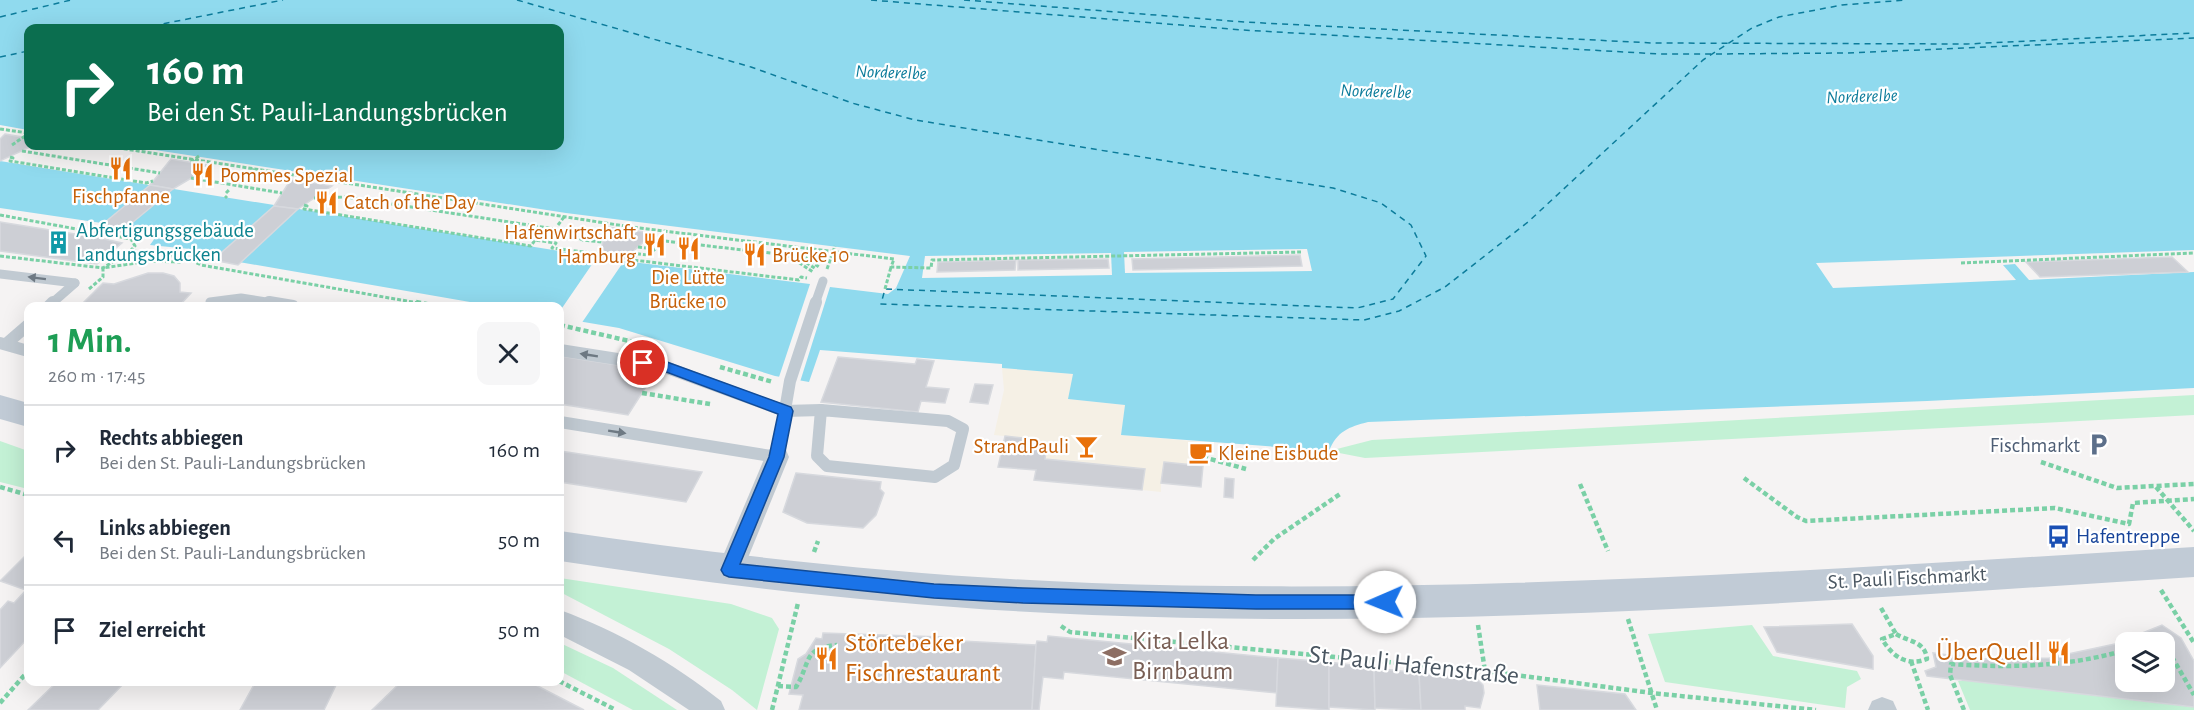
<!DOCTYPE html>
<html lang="de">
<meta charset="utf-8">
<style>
body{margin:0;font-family:"Alegreya Sans",sans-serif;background:#f6f6f7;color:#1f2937;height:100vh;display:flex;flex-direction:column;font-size:22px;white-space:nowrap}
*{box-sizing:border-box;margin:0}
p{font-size:20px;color:#747a83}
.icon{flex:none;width:33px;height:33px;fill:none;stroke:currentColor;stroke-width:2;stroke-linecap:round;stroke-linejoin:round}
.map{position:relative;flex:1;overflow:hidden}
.side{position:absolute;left:24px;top:302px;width:540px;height:384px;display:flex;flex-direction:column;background:#fff;border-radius:12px;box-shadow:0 6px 24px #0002}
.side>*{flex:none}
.hud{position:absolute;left:24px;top:24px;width:540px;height:126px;border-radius:12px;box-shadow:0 6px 24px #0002;background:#0b6e4f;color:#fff;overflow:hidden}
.buttons{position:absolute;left:2115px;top:632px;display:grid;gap:12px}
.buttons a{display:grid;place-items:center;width:60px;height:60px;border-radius:12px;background:#fff;box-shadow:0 6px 24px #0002;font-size:30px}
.pin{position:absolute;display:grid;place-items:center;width:51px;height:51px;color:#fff;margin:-26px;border:3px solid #fff;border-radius:50%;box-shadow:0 2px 6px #0007}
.me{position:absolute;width:66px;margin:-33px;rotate:269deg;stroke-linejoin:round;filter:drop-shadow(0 0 4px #0008)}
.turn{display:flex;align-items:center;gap:21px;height:126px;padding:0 24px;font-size:27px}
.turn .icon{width:78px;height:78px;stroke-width:2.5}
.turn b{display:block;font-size:42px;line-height:51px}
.round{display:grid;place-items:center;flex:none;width:63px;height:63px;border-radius:12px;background:#f6f6f7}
.summary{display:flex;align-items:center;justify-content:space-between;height:102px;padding:0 24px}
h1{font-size:36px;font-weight:600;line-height:45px;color:#1e9e55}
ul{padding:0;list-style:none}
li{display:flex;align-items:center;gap:18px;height:90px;padding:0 24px;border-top:2px solid #e0e1e3}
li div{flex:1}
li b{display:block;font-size:22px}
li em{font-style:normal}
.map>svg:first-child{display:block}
.green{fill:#c3f1d5}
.sand{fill:#f5f0e5}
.water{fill:#90daee;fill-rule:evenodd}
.pier{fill:#f5f3f3}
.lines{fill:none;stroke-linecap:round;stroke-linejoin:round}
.ferry{stroke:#0c7c9b;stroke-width:1.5;stroke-dasharray:6 5;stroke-linecap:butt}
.building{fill:#cdcfd5;stroke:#d7d9de;stroke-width:1.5;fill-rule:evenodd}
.path-far1{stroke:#7ad0a6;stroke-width:3;stroke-dasharray:4 2;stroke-linecap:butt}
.path{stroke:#7ad0a6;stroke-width:4.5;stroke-dasharray:5 3;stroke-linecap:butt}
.service-far1{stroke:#c1cad2;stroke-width:9}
.service{stroke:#c1cad2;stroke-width:12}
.minor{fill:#c1cad2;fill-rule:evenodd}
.secondary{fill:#c1cbd6;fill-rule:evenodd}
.oneway{fill:#6e7983}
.route{fill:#1a73e8;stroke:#114b97;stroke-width:1.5}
.labels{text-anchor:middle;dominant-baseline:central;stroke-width:4.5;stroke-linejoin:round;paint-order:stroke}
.far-water-label{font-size:18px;font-style:italic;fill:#0c7c9b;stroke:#fff}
.food-label{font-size:21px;fill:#c56008;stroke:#fff;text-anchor:start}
.culture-label{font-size:21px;fill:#0d838f;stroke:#fff;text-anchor:start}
.service-label{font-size:21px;fill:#4e5e75;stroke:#fff;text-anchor:end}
.transit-label{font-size:21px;fill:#164399;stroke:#fff;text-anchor:start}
.street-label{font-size:21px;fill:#4a5661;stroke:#fff}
.near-education-label{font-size:26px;fill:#785e54;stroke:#fff;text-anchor:start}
.near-food-label{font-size:26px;fill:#c56008;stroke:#fff;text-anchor:start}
.near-street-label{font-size:26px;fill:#4a5661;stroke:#fff}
</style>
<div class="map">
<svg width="2194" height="710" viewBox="0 0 2194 710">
<rect width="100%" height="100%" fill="#f5f3f3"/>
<!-- green -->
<g class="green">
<path d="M2194,395V415L1365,458L1329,451L1372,440Z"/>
<path d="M0,441L28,451V489L0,482Z"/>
<path d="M560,578L731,604L772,618L779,629L757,710L732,690L669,649L560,592Z"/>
<path d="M1752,625L1773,656L1857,671L1861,679L1847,687L1845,708L1665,682L1648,634Z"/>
<path d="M560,643L613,668L677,710H633L560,671Z"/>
<path d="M1963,672L2147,681L2194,705V710H1970L1958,681H1962Z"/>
</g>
<!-- sand -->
<path class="sand" d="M1002,368L1074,374L1069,399L1125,405L1121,435L1204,442L1203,466L1161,483V492L1142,490L1145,470L1045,459L1047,445L1021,443L1022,438L994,435L1004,390Z"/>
<!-- water -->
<path class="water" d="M0,0H2194V388L1927,401L1368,422C1349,427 1337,431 1329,451L1121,435L1125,405L1068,399L1073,374L1002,368V364L820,350L809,382L775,376L619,328L560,318V306H493L239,262L190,249L150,245L155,238L149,230L0,208ZM28,28H560V146H28Z"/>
<!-- pier -->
<g class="pier">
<path d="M0,125L28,130V146H129L566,213L910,256L896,288L888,294L830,287L800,382L782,380H778L810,284L624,261L581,324L560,321V311L597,257L0,161Z"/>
<path d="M1307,249L1312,271L1125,273L1124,252Z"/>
<path d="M2194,250V272L2029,280L2015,264L2003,265L2016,280L1833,288L1816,263Z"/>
<path d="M1111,253L1112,275L922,278L925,256Z"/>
</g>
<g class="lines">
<!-- ferry -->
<g class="ferry">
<path d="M517,0L751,67L852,103L915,120L1333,188L1381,203L1411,225L1426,256L1393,299L1357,308L885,289L881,304L1364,320L1399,311L1445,287L1528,222L1703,60L1752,28L1779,17L1842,5L1906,0"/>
<path d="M871,0L1242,30L1659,54H1711"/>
<path d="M964,0L1244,22L1652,43L1967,44L2194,33"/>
<path d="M0,17L71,0"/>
<path d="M142,28L283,0"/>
<path d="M1716,54L1848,53L2194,38"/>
<path d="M0,57L28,51"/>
</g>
</g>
<!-- building -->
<g class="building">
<path d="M5,134L28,138V146H32L0,161V139Z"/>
<path d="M171,159L212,166L173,189L150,185Z"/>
<path d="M291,179L332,186L298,209L274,206Z"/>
<path d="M150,185L173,189L121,232L98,228Z"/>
<path d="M274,206L298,209L238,265L213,260Z"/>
<path d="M0,222L100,238L122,243L97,264L0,251Z"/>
<path d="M607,227L653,233L625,259L599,256Z"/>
<path d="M1300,255L1302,266L1133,270L1132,259Z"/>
<path d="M2172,257L2188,272L2040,277L2026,262Z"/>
<path d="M1108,259L1109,268L1018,270V260Z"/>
<path d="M1016,260L1015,270L937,272L938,262Z"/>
<path d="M148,273H163L174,276L180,283V292L191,293L179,306H80L103,283L114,284Z"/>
<path d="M560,356L656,371L628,415L560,404Z"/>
<path d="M838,357L915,364L917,359L934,361L926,387L949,389L945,403L921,401L918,412L821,402Z"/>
<path d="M975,384L993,385L988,404L970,402Z"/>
<path d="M1005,436L1022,438L1021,443L1047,445L1045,459L1145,469L1142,490L1034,480L1036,470L998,467Z"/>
<path d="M560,451L702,472L686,502L560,482Z"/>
<path d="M1164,462L1203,466L1201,487L1161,483Z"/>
<path d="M796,473L881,482L880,489L884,493L876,515L863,528L807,523L783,512Z"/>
<path d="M1225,478L1234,479L1233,498L1224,497Z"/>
<path d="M28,553V638L0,668V610L8,601L14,603L26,590L0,581Z"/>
<path d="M1852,624L1873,656V669L1777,652L1764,627Z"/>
<path d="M2162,625L2181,638L2194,661V707L1927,676L1925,671L1936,667L1933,653L1978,659L2049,658L2115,644ZM2126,642H2164V681H2126Z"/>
<path d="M823,633L942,637V640L1036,645L1032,710H799L803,695L789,694L798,659L806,654L816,638L822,639Z"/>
<path d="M1048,636L1278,658L1277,693L1064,672L1063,679L1043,677L1039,710H1032L1036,645L1037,641L1047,642Z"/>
<path d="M1278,658L1329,662V710L1276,706Z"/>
<path d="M1329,662L1374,668L1375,710L1329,707Z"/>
<path d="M1374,668L1419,673L1421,710L1375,708Z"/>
<path d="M1419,673L1478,680L1483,685L1484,693L1480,708L1465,706V710H1421Z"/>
<path d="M58,681H126L98,710H28Z"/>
<path d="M256,681H338L324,710H240Z"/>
<path d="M402,681H528L584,710H372Z"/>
<path d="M1537,685L1625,694L1636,710H1540Z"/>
</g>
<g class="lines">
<!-- path-far1 -->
<g class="path-far1">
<path d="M0,129L28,133"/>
<path d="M12,145L28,134"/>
<path d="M106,146L631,227L894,259L891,267L931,268L932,260L1301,252"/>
<path d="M22,151L160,173"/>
<path d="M10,157L13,158L10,161L146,183L153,181"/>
<path d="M191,162L199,156"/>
<path d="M247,175L254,169"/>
<path d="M191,178L282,193"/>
<path d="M226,193L230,189"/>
<path d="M225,198L227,196"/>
<path d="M314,198L346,197L555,229L583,240L602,242"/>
<path d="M304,205L307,206L304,209L531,246L535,240L556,243L552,248L599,254"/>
<path d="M0,215L131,239L135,246L131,250"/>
<path d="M558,225L564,217"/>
<path d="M638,247L655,249L665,241L796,256L816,269"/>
<path d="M791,247L819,267"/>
<path d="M631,253L648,255L655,249"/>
<path d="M0,256L103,268L131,250C155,256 179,253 201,265L424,304"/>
<path d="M628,256L635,257L633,260L799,280L801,277L807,278"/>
<path d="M789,256L813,272"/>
<path d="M1961,263L2194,253"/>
<path d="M827,269L835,246"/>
<path d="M89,289L103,277V268L149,261L180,262L185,257"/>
<path d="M885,289L891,267"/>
</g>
<!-- path -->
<g class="path">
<path d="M416,302L437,306"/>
<path d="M560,325L638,343"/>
<path d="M720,367L773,382"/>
<path d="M642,393L710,404"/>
<path d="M1203,457L1246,469"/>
<path d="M2041,462L2117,488L2194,484"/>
<path d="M1744,478L1797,517L1806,521L2055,508L2129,524L2133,503L2194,499"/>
<path d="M1580,484L1608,551"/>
<path d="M0,487L28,495"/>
<path d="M2156,487L2194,531"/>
<path d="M814,552L818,541"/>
<path d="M1253,560L1274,539L1340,494"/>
<path d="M2161,590L2194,643"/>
<path d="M1881,608L1896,634"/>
<path d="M1628,619L1657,710"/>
<path d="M1478,625L1485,671"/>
<path d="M1061,626L1070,632L1485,671L1652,693L1816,710"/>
<path d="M1896,634C1909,642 1925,641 1927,659C1907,667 1892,656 1882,639Z"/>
<path d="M2149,642L2162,637L2164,642"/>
<path d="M2164,643L2194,695"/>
<path d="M1911,661L1928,710"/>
<path d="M559,681L616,710"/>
<path d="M778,686L796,687C811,663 802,648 837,645"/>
<path d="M0,703L28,671"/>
<path d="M772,710L798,603"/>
<path d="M1964,710L1950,675L1951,664C2011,668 2068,667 2126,650"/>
</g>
<!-- service-far1 -->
<g class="service-far1">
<path d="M0,274L75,283"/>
<path d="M210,302L241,298L279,304"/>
<path d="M51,304L75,283"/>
<path d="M815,304L823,281"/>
</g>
<!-- service -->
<g class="service">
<path d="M269,302L293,306"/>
<path d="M49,306L53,302"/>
<path d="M0,343L28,351"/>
<path d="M6,344L28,325"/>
<path d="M560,350L662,366L785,411L821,410"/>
<path d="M821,410L948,421L963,429L954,465L935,477L827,466L817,456Z"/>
<path d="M560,422L777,457L790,381L816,302"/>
</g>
<!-- minor -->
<g class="minor">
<path d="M777,448L786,450L789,457L743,570L739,578L730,581L721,578L717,570L765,457L768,450Z"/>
<path d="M560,610C618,631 673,663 721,701L725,710H689L629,670L560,635Z"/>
<path d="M1882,697L1893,701L1897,710H1868L1872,701Z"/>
</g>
<!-- secondary -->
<g class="secondary">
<path d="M0,395L28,403V427L0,419Z"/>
<path d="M560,531C737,557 913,576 1092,583C1459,596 1828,569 2194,547V577C1828,600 1459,630 1092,615C913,608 737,588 560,561Z"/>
</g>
</g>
<!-- one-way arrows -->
<defs><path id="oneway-solid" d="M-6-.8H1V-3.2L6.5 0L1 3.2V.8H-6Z" transform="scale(1.5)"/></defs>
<g class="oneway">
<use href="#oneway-solid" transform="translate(37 278) rotate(-173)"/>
<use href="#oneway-solid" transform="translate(589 355) rotate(-171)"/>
<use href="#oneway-solid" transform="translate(617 432) rotate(9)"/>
</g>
<!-- route -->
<path class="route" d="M643,358L667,362L791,407L793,411L784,457L740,564L934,584L1023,588L1256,595H1385L1391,597L1394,602L1391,607L1385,609H1256L1023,603L934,598L729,577L724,575L721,570L769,457L778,414L661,370L638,366L636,363L638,359Z"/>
<!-- icons -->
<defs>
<symbol id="restaurant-bare" viewBox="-9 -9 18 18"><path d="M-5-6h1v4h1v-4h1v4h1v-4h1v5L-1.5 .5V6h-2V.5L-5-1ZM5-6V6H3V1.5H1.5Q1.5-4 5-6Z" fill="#e8710a" stroke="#fff" stroke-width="2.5" paint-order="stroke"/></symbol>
<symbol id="building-bare" viewBox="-9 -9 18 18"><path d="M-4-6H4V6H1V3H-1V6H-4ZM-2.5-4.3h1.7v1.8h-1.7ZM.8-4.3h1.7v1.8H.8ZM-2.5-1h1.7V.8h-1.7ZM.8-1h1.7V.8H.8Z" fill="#0f9aa8" stroke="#fff" stroke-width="2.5" paint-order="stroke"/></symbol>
<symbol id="parking-bare" viewBox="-9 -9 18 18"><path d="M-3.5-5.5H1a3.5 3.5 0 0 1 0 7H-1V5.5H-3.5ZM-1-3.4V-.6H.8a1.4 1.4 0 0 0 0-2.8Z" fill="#5c6f8a" stroke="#fff" stroke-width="2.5" paint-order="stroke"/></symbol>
<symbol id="bar-bare" viewBox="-9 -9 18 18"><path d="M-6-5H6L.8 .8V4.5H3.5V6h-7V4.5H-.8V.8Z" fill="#e8710a" stroke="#fff" stroke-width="2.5" paint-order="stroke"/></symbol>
<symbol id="cafe-bare" viewBox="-9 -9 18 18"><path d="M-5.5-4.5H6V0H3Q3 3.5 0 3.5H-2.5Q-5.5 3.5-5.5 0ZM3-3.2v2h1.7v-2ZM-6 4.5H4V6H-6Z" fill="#e8710a" stroke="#fff" stroke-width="2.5" paint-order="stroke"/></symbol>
<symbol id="bus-bare" viewBox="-9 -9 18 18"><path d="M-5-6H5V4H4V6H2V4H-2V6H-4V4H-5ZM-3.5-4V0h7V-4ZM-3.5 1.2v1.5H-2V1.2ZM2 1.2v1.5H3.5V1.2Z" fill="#1a4fb4" stroke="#fff" stroke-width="2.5" paint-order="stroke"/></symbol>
<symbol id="school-bare" viewBox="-9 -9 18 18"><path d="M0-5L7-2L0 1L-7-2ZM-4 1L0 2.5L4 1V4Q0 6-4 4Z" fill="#8d6e63" stroke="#fff" stroke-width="2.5" paint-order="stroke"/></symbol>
</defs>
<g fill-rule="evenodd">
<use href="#restaurant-bare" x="104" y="152" width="33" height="33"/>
<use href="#restaurant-bare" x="186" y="158" width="33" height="33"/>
<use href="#restaurant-bare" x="310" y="186" width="33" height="33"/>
<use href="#building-bare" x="42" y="226" width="33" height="33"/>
<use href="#restaurant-bare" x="638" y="228" width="33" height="33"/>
<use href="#restaurant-bare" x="672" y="232" width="33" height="33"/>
<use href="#restaurant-bare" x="738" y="238" width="33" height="33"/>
<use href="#parking-bare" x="2082" y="428" width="33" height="33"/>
<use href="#bar-bare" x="1070" y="430" width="33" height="33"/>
<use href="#cafe-bare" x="1184" y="436" width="33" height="33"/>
<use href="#bus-bare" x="2042" y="520" width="33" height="33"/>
<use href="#restaurant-bare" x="2042" y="636" width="33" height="33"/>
<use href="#school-bare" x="1098" y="640" width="33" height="33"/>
<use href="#restaurant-bare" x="810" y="642" width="33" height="33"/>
</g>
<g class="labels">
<!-- far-water labels -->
<g class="far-water-label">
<text transform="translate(891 73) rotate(2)">Norderelbe</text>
<text transform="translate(1376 92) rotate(2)">Norderelbe</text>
<text transform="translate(1862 97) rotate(-2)">Norderelbe</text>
</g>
<!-- food labels -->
<g class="food-label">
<text x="220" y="175">Pommes Spezial</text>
<text x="121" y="196" text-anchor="middle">Fischpfanne</text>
<text x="344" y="202">Catch of the Day</text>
<text x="636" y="232" text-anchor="end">Hafenwirtschaft<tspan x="636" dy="24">Hamburg</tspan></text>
<text x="772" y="255">Brücke 10</text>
<text x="688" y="277" text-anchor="middle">Die Lütte<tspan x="688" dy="24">Brücke 10</tspan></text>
<text x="1069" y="446" text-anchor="end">StrandPauli</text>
<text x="1218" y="453">Kleine Eisbude</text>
</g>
<!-- culture labels -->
<g class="culture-label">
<text x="76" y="230">Abfertigungsgebäude<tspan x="76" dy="24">Landungsbrücken</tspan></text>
</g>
<!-- service labels -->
<g class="service-label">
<text x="2080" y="445">Fischmarkt</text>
</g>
<!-- transit labels -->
<g class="transit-label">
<text x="2076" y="536">Hafentreppe</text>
</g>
<!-- street labels -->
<g class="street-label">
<text transform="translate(1907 578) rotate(-3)">St. Pauli Fischmarkt</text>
</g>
<!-- near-education labels -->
<g class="near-education-label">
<text x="1132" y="641">Kita Lelka<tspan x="1132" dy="30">Birnbaum</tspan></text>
</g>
<!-- near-food labels -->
<g class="near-food-label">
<text x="845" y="643">Störtebeker<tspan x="845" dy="30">Fischrestaurant</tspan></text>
<text x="2041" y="652" text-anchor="end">ÜberQuell</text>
</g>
<!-- near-street labels -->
<g class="near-street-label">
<text transform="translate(1414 665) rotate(6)">St. Pauli Hafenstraße</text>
</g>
</g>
</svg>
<div class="buttons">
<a><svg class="icon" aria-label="layers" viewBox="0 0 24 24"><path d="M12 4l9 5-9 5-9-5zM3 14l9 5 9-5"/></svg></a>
</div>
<div class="pin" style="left:643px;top:363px;background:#d93025"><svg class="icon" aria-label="arrive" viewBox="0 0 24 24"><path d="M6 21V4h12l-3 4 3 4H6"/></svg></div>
<svg class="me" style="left:1385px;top:602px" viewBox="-20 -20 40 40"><circle r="19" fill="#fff"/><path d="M0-13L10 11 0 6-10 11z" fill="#1a73e8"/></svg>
<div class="hud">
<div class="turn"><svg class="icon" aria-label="right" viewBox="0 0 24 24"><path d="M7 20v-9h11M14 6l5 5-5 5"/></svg><div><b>160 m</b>Bei den St. Pauli-Landungsbrücken</div></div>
</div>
<section class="side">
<div class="summary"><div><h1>1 Min.</h1><p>260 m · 17:45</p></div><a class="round"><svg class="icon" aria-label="close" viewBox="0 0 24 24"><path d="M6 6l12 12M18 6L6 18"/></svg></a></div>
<ul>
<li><svg class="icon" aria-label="right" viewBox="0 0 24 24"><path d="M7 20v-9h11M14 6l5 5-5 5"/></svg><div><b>Rechts abbiegen</b><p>Bei den St. Pauli-Landungsbrücken</p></div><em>160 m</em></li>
<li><svg class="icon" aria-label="left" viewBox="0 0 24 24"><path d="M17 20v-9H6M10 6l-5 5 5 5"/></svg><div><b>Links abbiegen</b><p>Bei den St. Pauli-Landungsbrücken</p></div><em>50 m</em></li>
<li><svg class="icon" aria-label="arrive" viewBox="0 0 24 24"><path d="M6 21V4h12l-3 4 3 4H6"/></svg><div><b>Ziel erreicht</b></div><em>50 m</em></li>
</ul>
</section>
</div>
